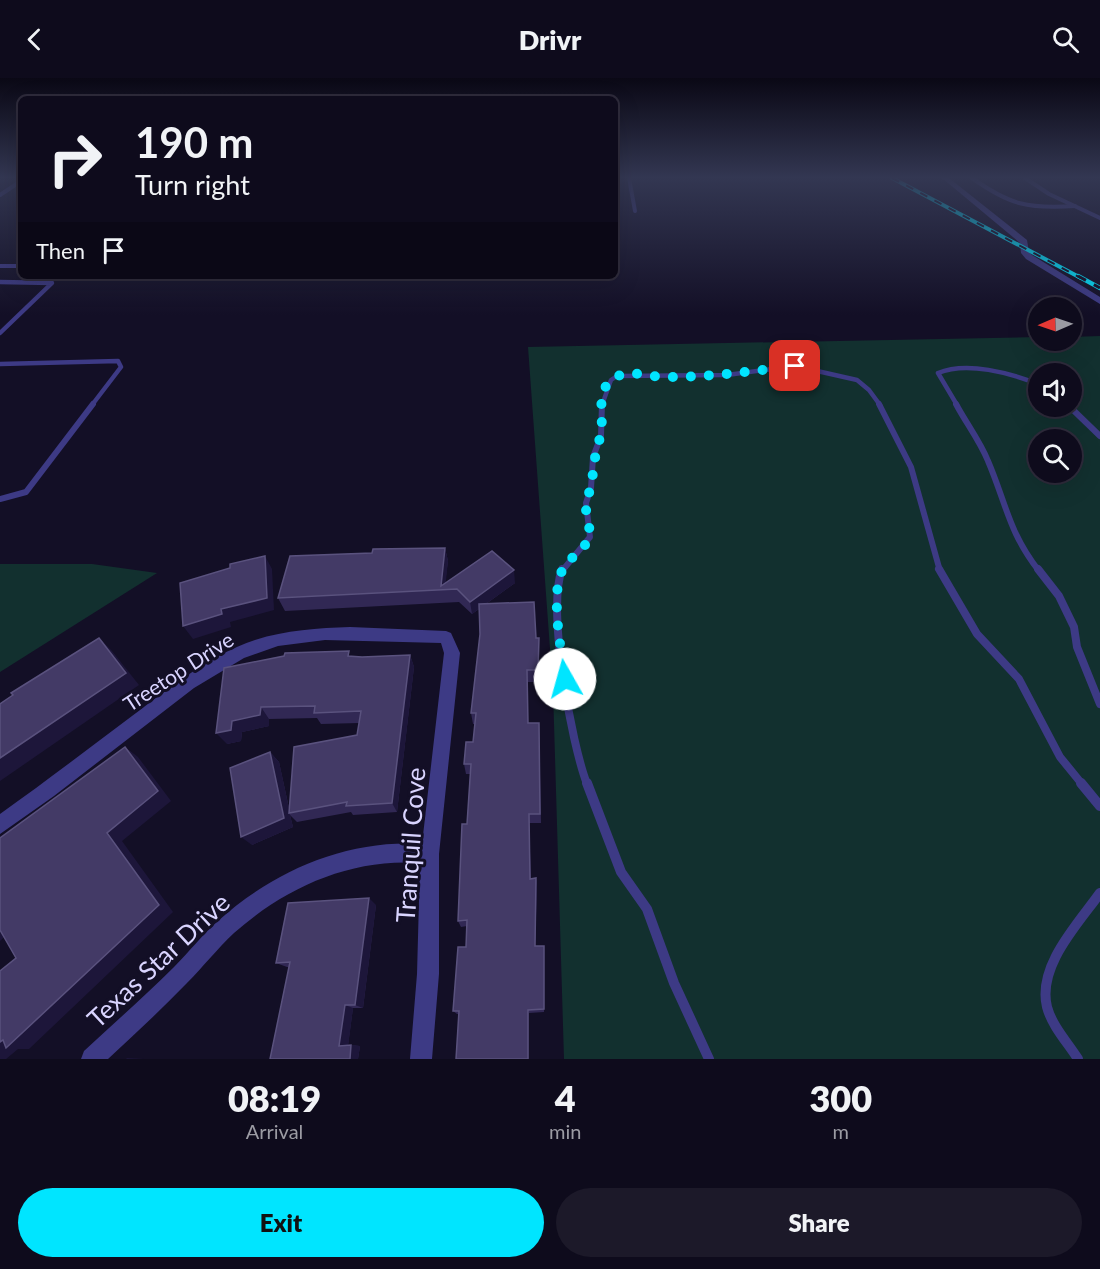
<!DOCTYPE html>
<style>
body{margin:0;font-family:Lato,sans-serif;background:#1c1929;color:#f1f3f6;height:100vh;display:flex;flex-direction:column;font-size:22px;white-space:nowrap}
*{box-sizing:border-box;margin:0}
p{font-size:20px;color:#9b9ba3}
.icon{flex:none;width:33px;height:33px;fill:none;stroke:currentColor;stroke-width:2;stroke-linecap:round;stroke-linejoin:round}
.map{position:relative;height:981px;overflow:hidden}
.drawer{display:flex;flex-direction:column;background:#0e0b1c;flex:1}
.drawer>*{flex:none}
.top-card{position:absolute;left:18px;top:18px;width:600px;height:183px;border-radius:9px;box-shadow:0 6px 24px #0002,0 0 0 2px #2e2b3b;background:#0e0b1c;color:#f1f3f6;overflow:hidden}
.needle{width:39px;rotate:268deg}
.buttons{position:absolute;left:1028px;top:219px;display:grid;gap:12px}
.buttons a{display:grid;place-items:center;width:54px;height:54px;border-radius:50%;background:#0e0b1c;box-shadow:0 6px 24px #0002,0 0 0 2px #2e2b3b;font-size:30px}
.pin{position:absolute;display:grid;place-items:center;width:51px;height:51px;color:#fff;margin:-26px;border-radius:12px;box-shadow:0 3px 9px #0006}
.me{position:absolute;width:66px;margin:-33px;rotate:353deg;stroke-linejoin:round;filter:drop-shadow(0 0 4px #0008)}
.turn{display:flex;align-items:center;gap:21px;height:126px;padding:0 18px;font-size:27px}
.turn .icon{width:78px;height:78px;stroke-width:2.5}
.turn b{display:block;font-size:42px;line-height:51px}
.then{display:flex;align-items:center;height:57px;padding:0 18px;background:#0003;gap:12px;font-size:22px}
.eta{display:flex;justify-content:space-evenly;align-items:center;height:102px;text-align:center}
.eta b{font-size:36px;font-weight:800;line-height:42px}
.button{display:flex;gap:12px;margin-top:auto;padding:12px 18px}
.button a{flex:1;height:69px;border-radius:36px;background:#00e5ff;color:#111;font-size:24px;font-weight:800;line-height:69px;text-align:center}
.button a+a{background:#1c1929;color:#f1f3f6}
header{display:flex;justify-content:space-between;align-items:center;height:78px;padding:0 18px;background:#0e0b1c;font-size:27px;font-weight:800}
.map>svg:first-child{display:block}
.green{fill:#12302f;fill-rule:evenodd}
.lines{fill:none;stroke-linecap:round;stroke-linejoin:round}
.lane-far4{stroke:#3d3a85;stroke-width:4}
.lane-far3{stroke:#3d3a85;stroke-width:4.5}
.lane-far2{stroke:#3d3a85;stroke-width:6}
.lane-far1{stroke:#3d3a85;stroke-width:8}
.lane{stroke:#3d3a85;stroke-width:10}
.street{fill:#3d3a85;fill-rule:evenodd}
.rail-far1-casing{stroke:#00e5ff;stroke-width:4}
.rail-casing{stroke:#00e5ff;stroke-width:4.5}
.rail-far1{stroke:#130f26;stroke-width:2;stroke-dasharray:8;stroke-linecap:butt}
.rail{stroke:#130f26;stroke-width:3;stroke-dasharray:9;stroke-linecap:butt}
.wall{fill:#312854}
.shaded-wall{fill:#1d163a}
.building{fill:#433a66;stroke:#5a527e;stroke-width:1.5}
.route{stroke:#00e5ff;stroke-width:10;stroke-dasharray:0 18}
.labels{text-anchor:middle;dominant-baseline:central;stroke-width:6;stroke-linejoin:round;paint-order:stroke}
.street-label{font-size:21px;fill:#d9d4ff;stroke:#130f26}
.near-street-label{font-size:26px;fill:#d9d4ff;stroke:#130f26}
</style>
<header><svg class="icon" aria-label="back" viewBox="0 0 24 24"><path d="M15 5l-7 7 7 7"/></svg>Drivr<svg class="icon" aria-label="search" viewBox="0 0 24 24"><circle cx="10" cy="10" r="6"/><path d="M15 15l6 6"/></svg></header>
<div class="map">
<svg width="1100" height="981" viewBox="0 0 1100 981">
<rect width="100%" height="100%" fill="#130f26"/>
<!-- green -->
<g class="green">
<path d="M1100,258V981H564L553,612L528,269L1038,259V262H1071V259ZM1038,296H1071V328H1038ZM1038,362H1071V394H1038Z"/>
<path d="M0,486H92L157,495L0,594Z"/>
</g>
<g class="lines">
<!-- lane-far4 -->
<g class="lane-far4">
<path d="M629,100L635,133"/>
<path d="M972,100C1010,127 1028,131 1075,128"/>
<path d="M1025,100L1049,116L1100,140"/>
<path d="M0,117L21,103"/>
<path d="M0,188H21"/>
</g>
<!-- lane-far3 -->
<g class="lane-far3">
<path d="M0,204L52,205L0,255"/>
<path d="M0,286L118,283L121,289L92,327"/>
<path d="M602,327L611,302L617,298L727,297L795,288L857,302L869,312L880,327"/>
<path d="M957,327L938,295C967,283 1010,295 1038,306"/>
</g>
<!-- lane-far2 -->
<g class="lane-far2">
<path d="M879,326L911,389L940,493"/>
<path d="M956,326C966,345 980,363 988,383C1006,425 1009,455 1039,493"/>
<path d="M1069,328L1100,358"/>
<path d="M0,421L26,414L93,326"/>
<path d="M562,493L590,459L586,425L591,410L593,379L601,358L602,326"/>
</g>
<!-- lane-far1 -->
<g class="lane-far1">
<path d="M562,491C547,532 571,664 587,706"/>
<path d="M939,491L977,556L1019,601L1060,679L1082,706"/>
<path d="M1038,491L1059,518L1074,549L1077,569L1100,626"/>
</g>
<!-- lane -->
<g class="lane">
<path d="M587,705L621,794L647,831L674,905L709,981"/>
<path d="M1081,705L1100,728"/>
<path d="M1078,981C1068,965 1052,948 1047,929C1037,888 1078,846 1100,815"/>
</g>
<!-- street -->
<g class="street">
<path d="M942,100H949L1027,162L1029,174L1032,177L1100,219V226L1026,181L1021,175L1020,165Z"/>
<path d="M350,549L446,553L451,555L460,575L439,776V896L432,981H410L417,896L420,785C351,780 286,809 234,855C217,871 203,889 187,905C162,931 135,956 108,981H81L84,973C114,945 145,918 174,889C189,874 202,857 218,843C273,793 347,761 422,766L444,575L441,565L325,562L278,568L244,580L194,610L54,718L0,756V736C45,704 88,671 132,638C170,610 209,577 255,562C286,552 318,550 350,549Z"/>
</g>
<defs>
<path id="rail-far1" d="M892,100L1081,200"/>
<path id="rail" d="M1078,198L1100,210"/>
</defs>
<!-- rail-far1 casing -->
<use href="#rail-far1" class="rail-far1-casing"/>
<!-- rail casing -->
<use href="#rail" class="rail-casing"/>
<!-- rail-far1 -->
<use href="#rail-far1" class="rail-far1"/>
<!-- rail -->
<use href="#rail" class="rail"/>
</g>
<!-- wall -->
<g class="wall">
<path d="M445,470L448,483L445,505H515L486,526L536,560H539V604H528V645H539L541,745H529L531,801L536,800L537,808L535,868H544V934L529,935V981H456L459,936H457L453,933L466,869L467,848L461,849L458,843L467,746L470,696H466L464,686L473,664L475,646H473L471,635L480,556L479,531L472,536L459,524L285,533L278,520L372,475Z"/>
<path d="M410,577L414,589L397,734L353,737L351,734L297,744L290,737L293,749L252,767L270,674L279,684L289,730L357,657L359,645L321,646L317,640L269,641V648L242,654L241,663L227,666L224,590L351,578L362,579Z"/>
<path d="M376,827L363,930H353L348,967L360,968L358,981H270L289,889H287L276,885Z"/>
</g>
<!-- shaded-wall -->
<g class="shaded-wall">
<path d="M445,470L448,483L445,512L441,508Z"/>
<path d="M265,478L272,491L274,532L230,544L231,549L193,561L183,548Z"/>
<path d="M514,492L515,505L472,536L470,524Z"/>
<path d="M99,560L112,573L139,607L0,703V680Z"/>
<path d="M410,577L414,589L397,734L392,725Z"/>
<path d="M261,629L269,641V648L242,654L241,663L227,666L216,655L232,643Z"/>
<path d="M125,669L138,679L171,723L122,763L173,834L29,971H18L6,981H0V964Z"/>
<path d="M270,674L279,684L290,735H289L290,737L293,749L252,767L241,759Z"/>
<path d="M536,800L537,808L535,873V868Z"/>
<path d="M369,820L376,827L363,930L355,927Z"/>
<path d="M0,845L15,849L0,863Z"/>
<path d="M345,927L353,930L348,969L339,968Z"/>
<path d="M528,932L529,935V981H528Z"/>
<path d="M351,967L360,968L358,981H350Z"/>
<path d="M126,980L144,981H127Z"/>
</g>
<!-- building -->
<g class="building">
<path d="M445,470L441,508L492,473L514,492L470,524L457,511L278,520L290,478L372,475L373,471Z"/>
<path d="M265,478L267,520L221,531L222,536L183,548L180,505L230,490V486Z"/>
<path d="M534,524L536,560H539L538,592H527L528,645H539L540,736H529L530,801L536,800L535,868H544V931L528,932V981H456L459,933H453L458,869H466L467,842L458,843L462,746H467L471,686H464L466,664H473L476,635H471L480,556L479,526Z"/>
<path d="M99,560L126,595L0,680V626L13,617L11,615Z"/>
<path d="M349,573L348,578L362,579L410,577L392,725L346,728L347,724L289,735L294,669L357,657L361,633L314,635L315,628L261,629L260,637L232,643L231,652L216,655L224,590L284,578L285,575Z"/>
<path d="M125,669L158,713L107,755L159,827L6,970L3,962L0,964V893L16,880L0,852V760Z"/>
<path d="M270,674L284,740L241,759L230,690Z"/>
<path d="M369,820L355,927H345L339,968L351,967L350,981H270L290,884L276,885L288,825Z"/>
</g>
<!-- sky -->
<linearGradient id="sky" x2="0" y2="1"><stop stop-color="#0a0815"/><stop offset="0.42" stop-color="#333752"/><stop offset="1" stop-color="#333752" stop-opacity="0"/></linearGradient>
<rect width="1100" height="237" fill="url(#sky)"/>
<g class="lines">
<!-- route -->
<path class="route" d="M565,601C561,570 554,537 558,506C561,480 587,474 589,458C591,447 585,437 586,426C586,420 590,414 591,409C594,390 594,378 600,360C606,341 593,314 614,300C630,290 651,300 668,299C711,299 753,293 795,288"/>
</g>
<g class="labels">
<!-- street labels -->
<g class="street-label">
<text transform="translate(178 593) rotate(-33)">Treetop Drive</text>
</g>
<!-- near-street labels -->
<g class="near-street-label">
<text transform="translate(410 767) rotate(-86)">Tranquil Cove</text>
<text transform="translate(158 882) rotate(-43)">Texas Star Drive</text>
</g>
</g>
</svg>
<div class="buttons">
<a><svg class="needle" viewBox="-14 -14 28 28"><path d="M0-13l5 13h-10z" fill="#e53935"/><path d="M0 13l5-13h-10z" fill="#9b9ba3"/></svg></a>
<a><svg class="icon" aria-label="sound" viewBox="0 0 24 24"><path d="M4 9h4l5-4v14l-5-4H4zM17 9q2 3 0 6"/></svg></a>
<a><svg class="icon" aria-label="search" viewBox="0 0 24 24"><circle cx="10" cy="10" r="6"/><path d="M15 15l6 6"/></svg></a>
</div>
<div class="pin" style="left:795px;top:288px;background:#d93025"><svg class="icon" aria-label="arrive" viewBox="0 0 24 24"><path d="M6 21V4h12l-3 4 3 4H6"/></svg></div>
<svg class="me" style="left:565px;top:601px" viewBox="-20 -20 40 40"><circle r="19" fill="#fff"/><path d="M0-13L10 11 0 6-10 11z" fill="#00e5ff"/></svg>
<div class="top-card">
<div class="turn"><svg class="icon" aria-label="right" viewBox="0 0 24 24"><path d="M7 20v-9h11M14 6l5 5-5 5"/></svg><div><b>190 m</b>Turn right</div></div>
<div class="then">Then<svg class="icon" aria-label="arrive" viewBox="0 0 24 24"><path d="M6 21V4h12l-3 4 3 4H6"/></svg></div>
</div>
</div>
<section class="drawer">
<div class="eta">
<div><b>08:19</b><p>Arrival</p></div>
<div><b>4</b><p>min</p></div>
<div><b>300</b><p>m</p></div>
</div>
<div class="button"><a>Exit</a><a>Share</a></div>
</section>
